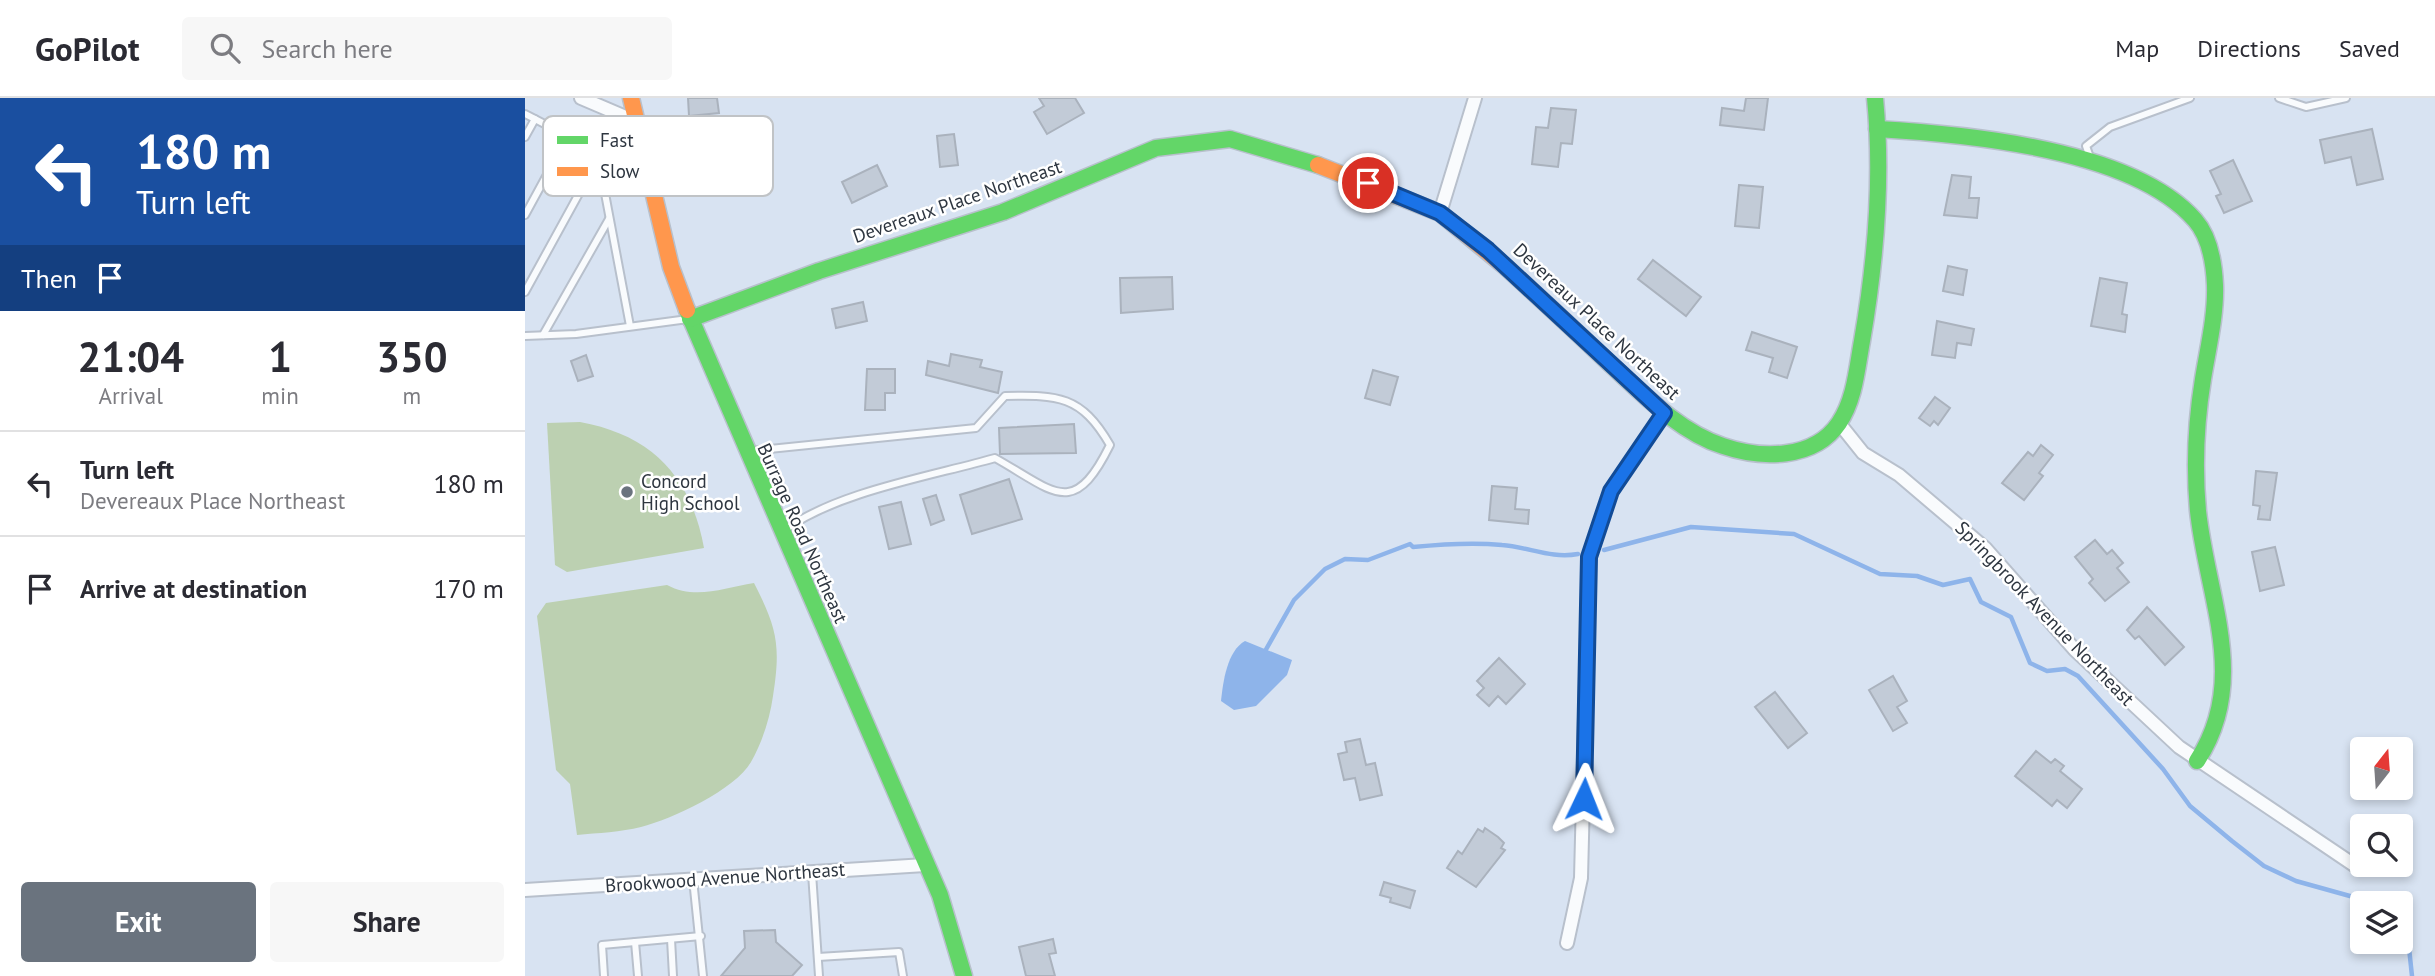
<!DOCTYPE html>
<style>
body{margin:0;font-family:"PT Sans",sans-serif;background:#f7f7f7;color:#2b2b33;height:100vh;display:flex;flex-direction:column;font-size:26px;white-space:nowrap}
*{box-sizing:border-box;margin:0}
p{font-size:23px;color:#7c7c81}
.icon{flex:none;width:38px;height:38px;fill:none;stroke:currentColor;stroke-width:2;stroke-linecap:round;stroke-linejoin:round}
.map{position:relative;flex:1;overflow:hidden}
.side{display:flex;flex-direction:column;background:#fff;width:525px}
.side>*{flex:none}
.guide{background:#1a4fa0;color:#fff;overflow:hidden}
.needle{width:46px;rotate:17deg}
.buttons{position:absolute;left:1825px;top:639px;display:grid;gap:14px}
.buttons a{display:grid;place-items:center;width:63px;height:63px;border-radius:7px;background:#fff;box-shadow:0 4px 10px #0003;font-size:35px}
.pin{position:absolute;display:grid;place-items:center;width:60px;height:60px;color:#fff;margin:-30px;border:4px solid #fff;border-radius:50%;box-shadow:0 2px 7px #0007}
.me{position:absolute;width:77px;margin:-38px;rotate:2deg;stroke-linejoin:round;filter:drop-shadow(0 0 5px #0008)}
.turn{display:flex;align-items:center;gap:24px;height:147px;padding:0 21px;font-size:32px}
.turn .icon{width:91px;height:91px;stroke-width:2.5}
.turn b{display:block;font-size:49px;line-height:60px}
.then{display:flex;align-items:center;height:66px;padding:0 21px;background:#0003;gap:14px;font-size:26px}
.eta{display:flex;justify-content:space-evenly;align-items:center;height:119px;text-align:center}
.eta b{font-size:42px;font-weight:800;line-height:49px}
.cta{display:flex;gap:14px;margin-top:auto;padding:14px 21px}
.cta a{flex:1;height:80px;border-radius:7px;background:#6a737e;color:#fff;font-size:28px;font-weight:800;line-height:80px;text-align:center}
.cta a+a{background:#f7f7f7;color:#2b2b33}
ul{padding:0;list-style:none}
li{display:flex;align-items:center;gap:21px;height:105px;padding:0 21px;border-top:2px solid #e1e1e2}
li div{flex:1}
li b{display:block;font-size:26px}
li em{font-style:normal}
header{display:flex;align-items:center;gap:42px;box-sizing:border-box;height:98px;padding:0 35px;background:#fff;border-bottom:2px solid #e1e1e2}
header strong{font-size:33px}
nav{display:flex;gap:38px;margin-inline-start:auto;font-size:24px}
.search{width:490px;height:63px;background:#f7f7f7;display:flex;align-items:center;gap:18px;box-sizing:border-box;padding:0 24px;border-radius:7px;color:#7c7c81;font-size:26px}
main{display:flex;flex:1;min-height:0}
.map>svg:first-child{display:block}
.green{fill:#bcd0b1}
.water{fill:#8eb4ea}
.lines{fill:none;stroke-linecap:round;stroke-linejoin:round}
.stream{stroke:#8eb4ea;stroke-width:4.5}
.building{fill:#c2cbd7;stroke:#aab2bd;stroke-width:2}
.lane-casing{stroke:#b8c0cc;stroke-width:10}
.street-casing{stroke:#b8c0cc;stroke-width:16}
.fast-casing{stroke:#b8c0cc;stroke-width:19}
.slow-casing{stroke:#b8c0cc;stroke-width:19}
.lane{stroke:#f9fbfd;stroke-width:6}
.street{stroke:#f9fbfd;stroke-width:12}
.fast{stroke:#63d668;stroke-width:16}
.slow{stroke:#ff974d;stroke-width:16}
.route-casing{stroke:#114b97;stroke-width:18}
.route{stroke:#1a73e8;stroke-width:12}
.poi-dot{fill:#6a737e;stroke:#fff;stroke-width:2.5}
.labels{text-anchor:middle;dominant-baseline:central;stroke-width:5;stroke-linejoin:round;paint-order:stroke}
.street-label{font-size:19px;fill:#2e3640;stroke:#fff}
.poi-label{font-size:19px;fill:#2e3640;stroke:#fff;text-anchor:start}
.key{fill:#fff;stroke:#c0c3c6;stroke-width:2}
.key-label{font-size:19px;fill:#2e3640}
</style>
<header>
<strong>GoPilot</strong>
<div class="search"><svg class="icon" aria-label="search" viewBox="0 0 24 24"><circle cx="10" cy="10" r="6"/><path d="M15 15l6 6"/></svg>Search here</div>
<nav><a>Map</a><a>Directions</a><a>Saved</a></nav>
</header>
<main>
<section class="side">
<div class="guide">
<div class="turn"><svg class="icon" aria-label="left" viewBox="0 0 24 24"><path d="M17 20v-9H6M10 6l-5 5 5 5"/></svg><div><b>180 m</b>Turn left</div></div>
<div class="then">Then<svg class="icon" aria-label="arrive" viewBox="0 0 24 24"><path d="M6 21V4h12l-3 4 3 4H6"/></svg></div>
</div>
<div class="eta">
<div><b>21:04</b><p>Arrival</p></div>
<div><b>1</b><p>min</p></div>
<div><b>350</b><p>m</p></div>
</div>
<ul>
<li><svg class="icon" aria-label="left" viewBox="0 0 24 24"><path d="M17 20v-9H6M10 6l-5 5 5 5"/></svg><div><b>Turn left</b><p>Devereaux Place Northeast</p></div><em>180 m</em></li>
<li><svg class="icon" aria-label="arrive" viewBox="0 0 24 24"><path d="M6 21V4h12l-3 4 3 4H6"/></svg><div><b>Arrive at destination</b></div><em>170 m</em></li>
</ul>
<div class="cta"><a>Exit</a><a>Share</a></div>
</section>
<div class="map">
<svg width="1910" height="878" viewBox="0 0 1910 878">
<rect width="100%" height="100%" fill="#d8e3f2"/>
<!-- green -->
<g class="green">
<path d="M55,324C127,337 166,379 179,450L42,474L30,467L22,325Z"/>
<path d="M229,485C252,530 256,547 248,598C245,620 237,645 226,664C210,692 147,721 116,729C96,734 73,735 52,737L45,686L31,672L12,518L21,505L142,487C170,502 199,490 229,485Z"/>
</g>
<!-- water -->
<path class="water" d="M720,543L767,562L762,577L731,608L709,612L696,603C698,584 702,553 720,543Z"/>
<g class="lines">
<!-- stream -->
<g class="stream">
<path d="M1079,452L1166,429L1269,436L1355,476L1392,478L1418,487L1445,481L1456,504L1486,519L1505,565L1522,573L1540,571L1553,578L1638,671L1665,708L1707,743L1739,768L1771,783L1850,805"/>
<path d="M739,555L769,502L800,471L820,461L843,462L885,446L888,449C918,446 947,444 977,447C1004,449 1026,461 1053,456"/>
<path d="M1876,822L1882,831L1887,878"/>
</g>
</g>
<!-- building -->
<g class="building">
<path d="M163,0H192L194,15L164,18Z"/>
<path d="M514,0H550L559,15L522,36L509,14L519,8Z"/>
<path d="M1221,0H1243L1239,32L1195,27L1197,10L1219,13Z"/>
<path d="M1026,10L1051,12L1047,46L1036,45L1033,69L1007,66L1011,29L1023,30Z"/>
<path d="M1847,31L1858,81L1832,87L1826,59L1800,65L1795,42Z"/>
<path d="M429,36L433,67L415,69L412,38Z"/>
<path d="M1708,62L1727,103L1699,115L1691,98L1696,96L1685,73Z"/>
<path d="M352,67L362,88L327,105L317,84Z"/>
<path d="M1427,77L1446,79L1444,100H1454L1452,120L1419,117Z"/>
<path d="M1214,87L1238,89L1234,130L1210,128Z"/>
<path d="M1128,162L1176,199L1161,218L1113,181Z"/>
<path d="M1423,168L1442,172L1438,197L1418,193Z"/>
<path d="M647,179L648,211L596,215L595,180Z"/>
<path d="M1575,180L1602,185L1597,216L1602,217L1600,234L1566,228Z"/>
<path d="M338,204L342,223L311,230L307,211Z"/>
<path d="M1412,223L1449,231L1446,247L1432,245L1430,260L1407,257Z"/>
<path d="M1227,234L1272,249L1262,280L1244,274L1248,260L1221,252Z"/>
<path d="M426,256L457,262L455,269L477,274L473,295L401,277L403,263L424,268Z"/>
<path d="M61,257L68,278L53,283L46,263Z"/>
<path d="M342,271H370V295H360V312H340Z"/>
<path d="M848,272L873,279L865,307L840,300Z"/>
<path d="M1410,299L1425,310L1413,327L1409,323L1405,328L1394,320Z"/>
<path d="M549,326L551,355L475,356L474,330Z"/>
<path d="M1516,347L1528,357L1514,375L1518,378L1499,402L1477,385L1503,354L1508,358Z"/>
<path d="M1731,373L1752,375L1745,422L1733,421L1735,408L1728,407Z"/>
<path d="M484,381L497,421L447,436L435,397Z"/>
<path d="M967,388L992,390L990,411L1004,412L1003,426L964,422Z"/>
<path d="M411,397L419,422L406,427L398,401Z"/>
<path d="M376,404L386,446L364,451L354,409Z"/>
<path d="M1570,442L1582,456L1587,452L1598,465L1592,470L1604,484L1580,503L1564,485L1568,481L1550,459Z"/>
<path d="M1750,449L1759,487L1735,493L1727,454Z"/>
<path d="M1622,509L1659,549L1640,567L1614,538L1610,541L1602,532Z"/>
<path d="M974,560L1000,586L981,606L973,598L964,608L952,597L959,590L952,583Z"/>
<path d="M1368,578L1382,603L1372,609L1382,625L1368,633L1344,592Z"/>
<path d="M1250,594L1282,635L1263,650L1230,609Z"/>
<path d="M835,641L841,667L850,665L857,697L835,702L830,680L819,682L813,656L822,654L820,644Z"/>
<path d="M1511,653L1526,665L1530,661L1539,668L1535,673L1557,691L1542,710L1532,702L1527,708L1490,678Z"/>
<path d="M960,730L973,739L979,745L976,750L980,752L951,789L922,770L933,753L937,756L953,731L958,734Z"/>
<path d="M859,784L890,793L885,810L865,804L866,800L855,797Z"/>
<path d="M250,832L251,844L277,867L267,878H196L220,850L219,833Z"/>
<path d="M528,841L531,855L524,856L530,878H501L494,849Z"/>
</g>
<g class="lines">
<defs>
<g id="lane">
<path d="M1754,0L1781,9L1821,0"/>
<path d="M0,16L72,53L105,228"/>
<path d="M0,39L10,21"/>
<path d="M1566,62L1561,48L1585,29L1665,0"/>
<path d="M0,117L43,38"/>
<path d="M0,194L73,61"/>
<path d="M18,237L84,121"/>
<path d="M0,238L51,236L163,221"/>
<path d="M225,353L451,330L480,298C533,297 556,297 585,347C548,422 529,393 470,360C407,378 311,394 260,432"/>
<path d="M287,775L294,878"/>
<path d="M168,781L178,878"/>
<path d="M146,841L148,878"/>
<path d="M110,844L113,878"/>
<path d="M293,859L374,854L378,878"/>
<path d="M79,878L77,847L176,838"/>
</g>
<g id="street">
<path d="M56,0L110,23"/>
<path d="M915,115L950,0"/>
<path d="M1314,325L1338,355L1374,377L1460,450L1550,552L1654,649L1835,771"/>
<path d="M0,792L400,767"/>
<path d="M1042,845L1056,780L1064,459L1086,393L1139,315"/>
</g>
<g id="fast">
<path d="M1352,31C1442,36 1608,51 1670,122C1685,139 1689,165 1690,187C1691,218 1683,250 1678,281C1671,324 1669,369 1673,413C1682,499 1725,583 1672,663"/>
<path d="M982,170C1016,201 1050,232 1083,264C1116,294 1154,334 1198,348C1236,361 1289,362 1314,325C1330,301 1332,270 1337,243C1351,162 1358,82 1350,0"/>
<path d="M162,212L415,797L439,878"/>
<path d="M165,221L294,173L478,114L631,50L705,41L793,67"/>
</g>
<g id="slow">
<path d="M106,0L146,169L162,212"/>
<path d="M793,67L915,115L982,170"/>
</g>
</defs>
<!-- lane casing -->
<use href="#lane" class="lane-casing"/>
<!-- street casing -->
<use href="#street" class="street-casing"/>
<!-- fast casing -->
<use href="#fast" class="fast-casing"/>
<!-- slow casing -->
<use href="#slow" class="slow-casing"/>
<!-- lane -->
<use href="#lane" class="lane"/>
<!-- street -->
<use href="#street" class="street"/>
<!-- fast -->
<use href="#fast" class="fast"/>
<!-- slow -->
<use href="#slow" class="slow"/>
</g>
<g class="lines">
<defs>
<path id="route" d="M843,85L915,115L963,152L1139,315L1086,393L1064,459L1059,701"/>
</defs>
<!-- route casing -->
<use href="#route" class="route-casing"/>
<!-- route -->
<use href="#route" class="route"/>
</g>
<!-- markers -->
<circle class="poi-dot" cx="102" cy="394" r="7"/>
<g class="labels">
<!-- street labels -->
<g class="street-label">
<text transform="translate(432 103) rotate(-19)">Devereaux Place Northeast</text>
<text transform="translate(1072 223) rotate(43)">Devereaux Place Northeast</text>
<text transform="translate(278 435) rotate(66)">Burrage Road Northeast</text>
<text transform="translate(1520 515) rotate(46)">Springbrook Avenue Northeast</text>
<text transform="translate(200 779) rotate(-4)">Brookwood Avenue Northeast</text>
</g>
<!-- poi labels -->
<g class="poi-label">
<text x="116" y="383">Concord<tspan x="116" dy="22">High School</tspan></text>
</g>
</g>
<!-- legend -->
<rect x="18" y="18" width="230" height="80" rx="10" class="key"/>
<rect x="32" y="38" width="31" height="8" fill="#63d668"/>
<rect x="32" y="69" width="31" height="9" fill="#ff974d"/>
<g class="key-label">
<text x="75" y="49">Fast</text>
<text x="75" y="80">Slow</text>
</g>
</svg>
<div class="buttons">
<a><svg class="needle" viewBox="-14 -14 28 28"><path d="M0-13l5 13h-10z" fill="#e53935"/><path d="M0 13l5-13h-10z" fill="#7c7c81"/></svg></a>
<a><svg class="icon" aria-label="search" viewBox="0 0 24 24"><circle cx="10" cy="10" r="6"/><path d="M15 15l6 6"/></svg></a>
<a><svg class="icon" aria-label="layers" viewBox="0 0 24 24"><path d="M12 4l9 5-9 5-9-5zM3 14l9 5 9-5"/></svg></a>
</div>
<div class="pin" style="left:843px;top:85px;background:#d93025"><svg class="icon" aria-label="arrive" viewBox="0 0 24 24"><path d="M6 21V4h12l-3 4 3 4H6"/></svg></div>
<svg class="me" style="left:1059px;top:701px" viewBox="-20 -20 40 40"><path d="M0-17L14 15 0 8-14 15z" fill="#1a73e8" stroke="#fff" stroke-width="4"/></svg>
</div>
</main>
